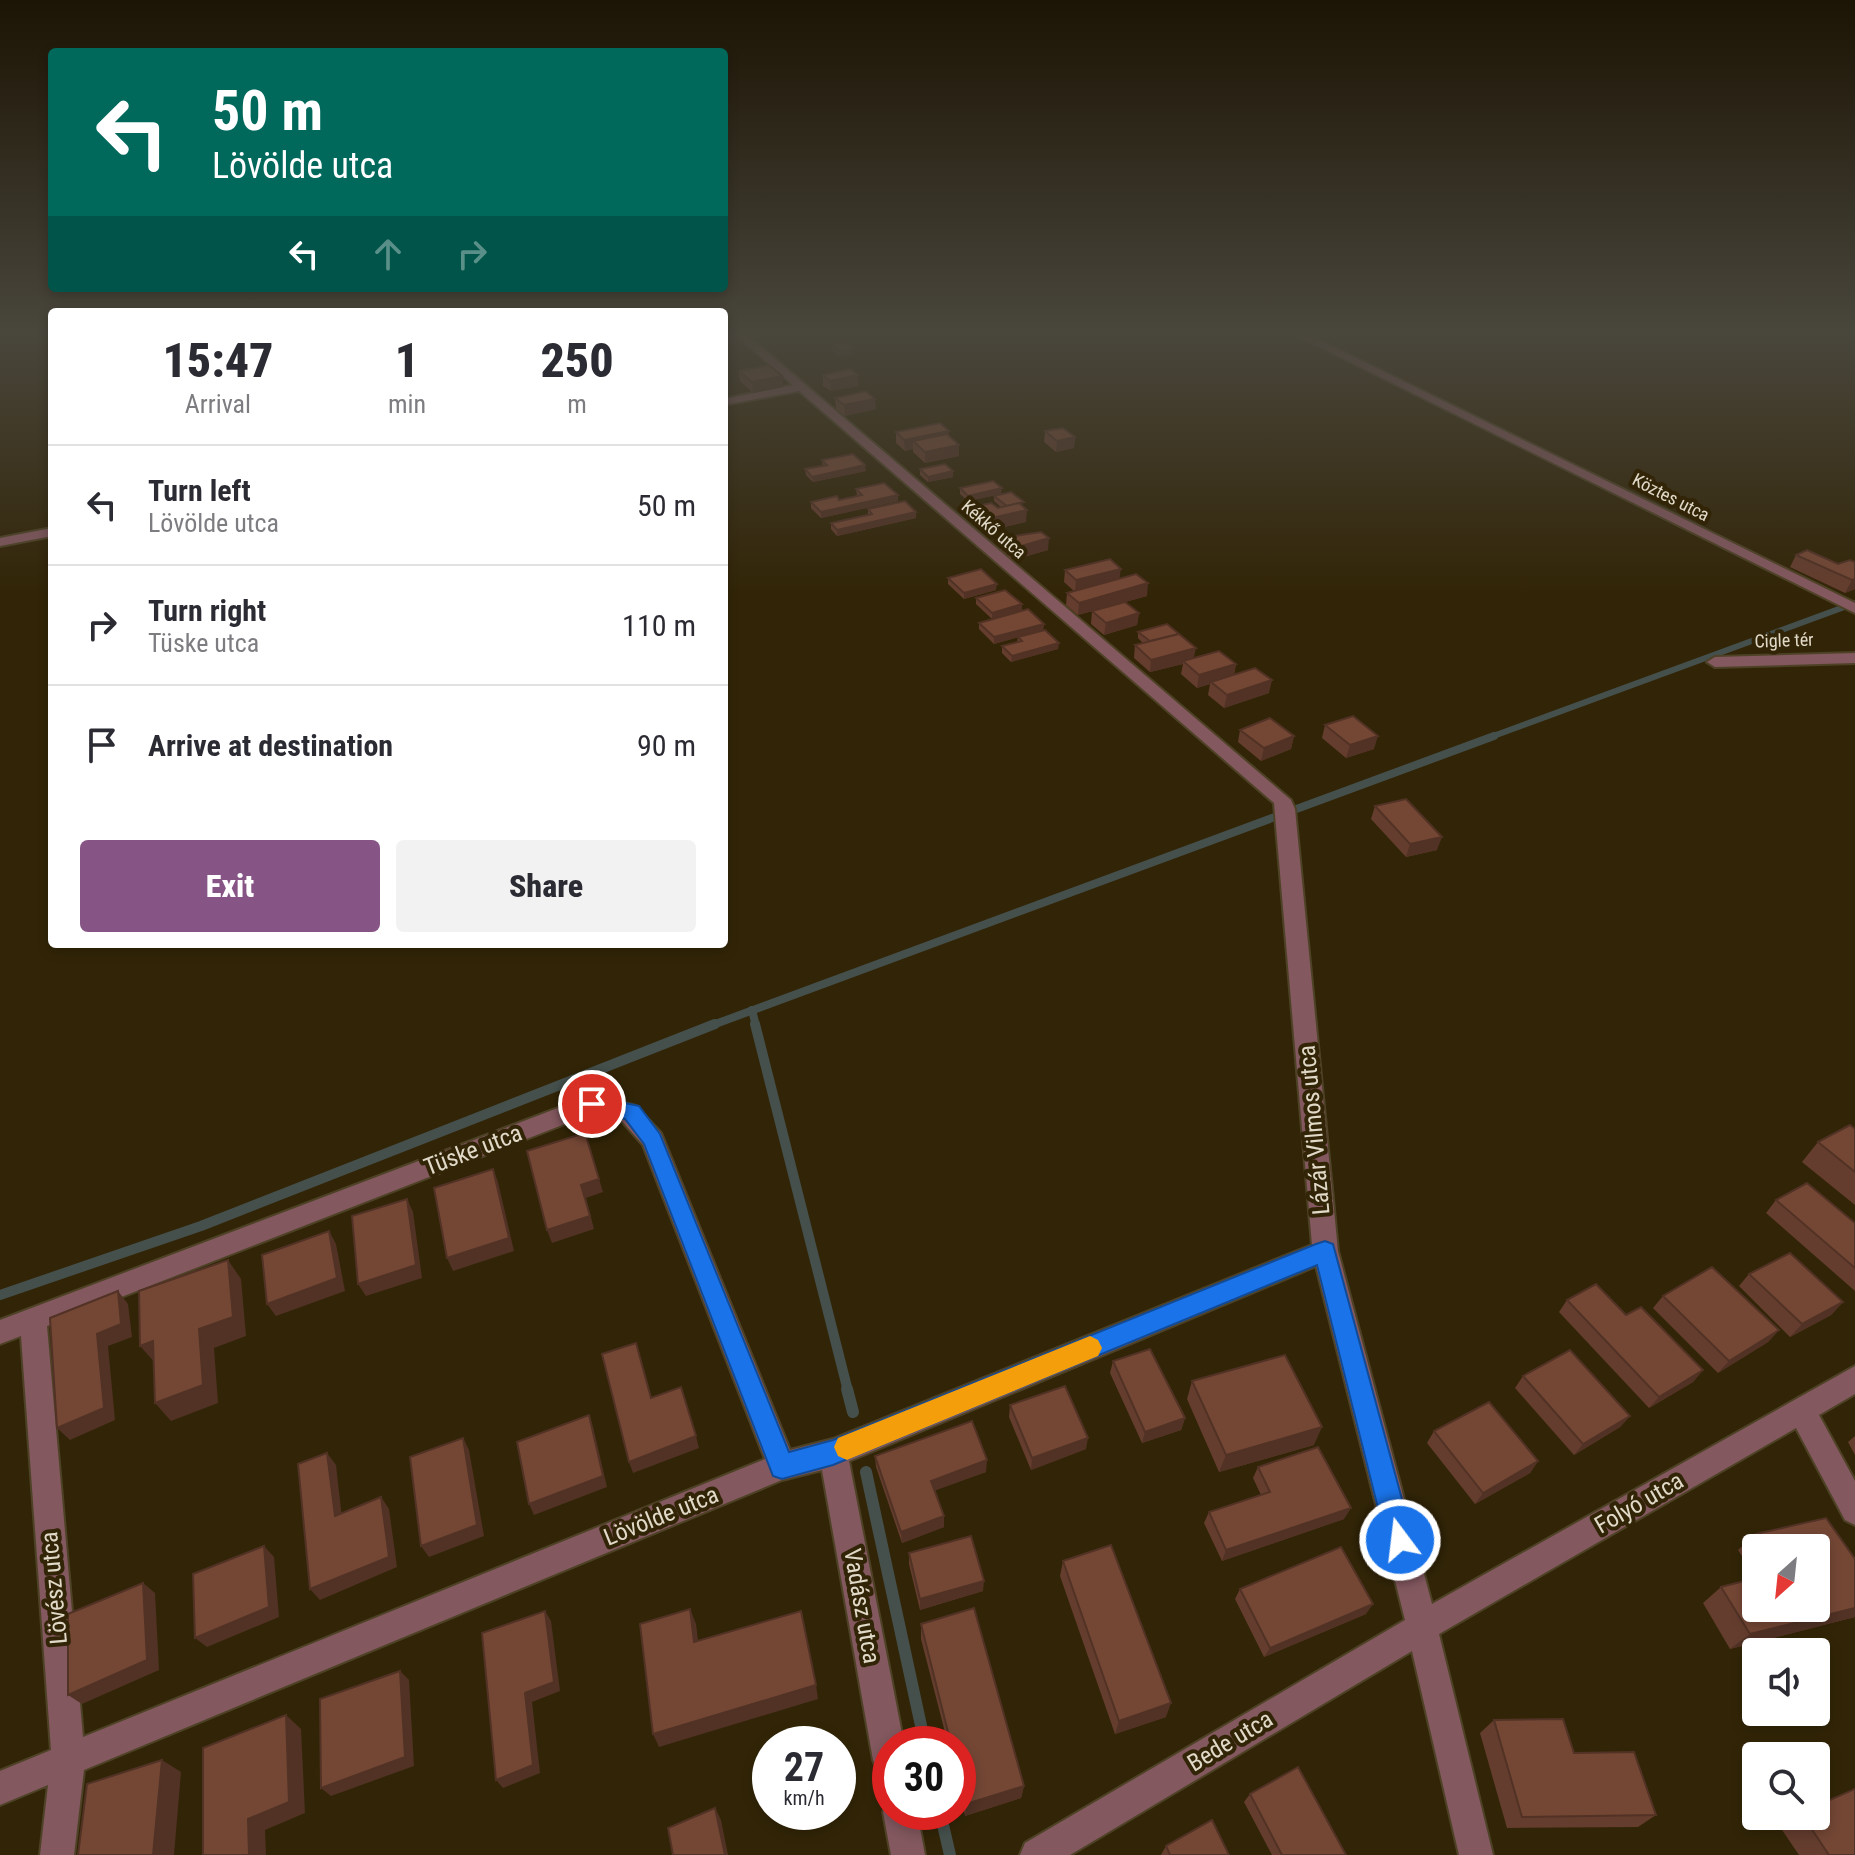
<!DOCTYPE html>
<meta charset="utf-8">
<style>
body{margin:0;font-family:"Roboto Condensed",sans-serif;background:#f2f2f3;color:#2b2b33;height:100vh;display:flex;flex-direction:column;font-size:30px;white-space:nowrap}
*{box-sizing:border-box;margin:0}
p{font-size:26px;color:#7c7c81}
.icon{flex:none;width:44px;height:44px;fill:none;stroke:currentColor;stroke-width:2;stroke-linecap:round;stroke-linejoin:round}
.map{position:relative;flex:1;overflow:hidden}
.panel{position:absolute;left:48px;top:308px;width:680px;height:640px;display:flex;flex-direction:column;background:#fff;border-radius:8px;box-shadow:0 4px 12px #0003}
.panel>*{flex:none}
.banner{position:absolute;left:48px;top:48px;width:680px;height:244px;border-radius:8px;box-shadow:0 4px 12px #0003;background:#00695c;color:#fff;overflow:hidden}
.needle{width:52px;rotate:207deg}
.controls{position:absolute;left:1742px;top:1534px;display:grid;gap:16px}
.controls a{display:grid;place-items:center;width:88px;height:88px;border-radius:8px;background:#fff;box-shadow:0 4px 12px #0003;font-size:40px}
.speed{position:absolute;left:752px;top:1726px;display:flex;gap:16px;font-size:40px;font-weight:700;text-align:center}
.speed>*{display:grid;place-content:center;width:104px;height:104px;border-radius:50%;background:#fff;box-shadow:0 4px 12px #0003;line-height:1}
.speed small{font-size:20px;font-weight:400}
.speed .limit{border:12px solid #d22;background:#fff;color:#111}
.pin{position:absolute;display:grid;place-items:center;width:68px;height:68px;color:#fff;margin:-34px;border:4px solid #fff;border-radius:50%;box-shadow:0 2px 8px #0007}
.me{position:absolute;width:88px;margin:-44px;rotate:345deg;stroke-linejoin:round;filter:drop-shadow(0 0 6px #0008)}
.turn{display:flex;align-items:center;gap:28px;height:168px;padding:0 32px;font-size:36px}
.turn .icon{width:104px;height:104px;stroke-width:2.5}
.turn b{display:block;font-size:56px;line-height:68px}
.lanes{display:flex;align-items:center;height:76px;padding:0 32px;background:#0003;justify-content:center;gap:40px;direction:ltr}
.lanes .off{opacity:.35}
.eta{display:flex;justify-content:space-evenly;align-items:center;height:136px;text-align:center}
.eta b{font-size:48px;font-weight:800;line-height:56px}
.action{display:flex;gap:16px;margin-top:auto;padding:16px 32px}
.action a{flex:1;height:92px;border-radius:8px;background:#875585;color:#fff;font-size:32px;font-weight:800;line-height:92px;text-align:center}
.action a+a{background:#f2f2f3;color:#2b2b33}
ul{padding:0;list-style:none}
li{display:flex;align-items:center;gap:24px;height:120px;padding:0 32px;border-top:2px solid #e1e1e2}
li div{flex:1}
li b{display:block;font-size:30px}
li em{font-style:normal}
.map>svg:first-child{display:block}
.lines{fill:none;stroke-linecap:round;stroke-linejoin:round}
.stream-far3{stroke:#45504d;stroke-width:6}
.stream-far2{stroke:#45504d;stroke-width:8}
.stream-far1{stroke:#45504d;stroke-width:10}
.stream{stroke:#45504d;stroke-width:12}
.minor-casing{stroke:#4e4226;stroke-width:4}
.minor{fill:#83585f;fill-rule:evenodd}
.wall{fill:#643d2e}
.shaded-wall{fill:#513225}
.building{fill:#744735;stroke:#513225;stroke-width:2}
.route{fill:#1a73e8;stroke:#114b97;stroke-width:2}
.slow{fill:#f59e0b}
.labels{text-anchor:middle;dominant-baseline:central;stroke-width:8;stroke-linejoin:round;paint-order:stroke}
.far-street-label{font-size:18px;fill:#e2dac9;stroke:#322507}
.near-street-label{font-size:24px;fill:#e2dac9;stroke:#322507}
</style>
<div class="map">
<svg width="1855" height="1855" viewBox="0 0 1855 1855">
<rect width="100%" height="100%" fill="#322507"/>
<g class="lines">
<!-- stream-far3 -->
<path class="stream-far3" d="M1488,738L1855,603"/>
<!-- stream-far2 -->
<g class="stream-far2">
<path d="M752,1010L756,1026"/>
<path d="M710,1026L1494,736"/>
</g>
<!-- stream-far1 -->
<g class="stream-far1">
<path d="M755,1024L848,1391"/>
<path d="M0,1295L201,1226L715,1024"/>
</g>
<!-- stream -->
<g class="stream">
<path d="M847,1389L853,1412"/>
<path d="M866,1472L925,1744"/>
<path d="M940,1812L950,1855"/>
</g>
<defs>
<g id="minor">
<path d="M735,334H746L1291,800L1295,809L1338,1251L1432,1604L1855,1366V1394L1819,1415L1855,1481V1525L1845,1520L1796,1428L1439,1634L1493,1855H1459L1412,1651L1070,1855H1020L1025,1843L1405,1620L1316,1266L849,1461L904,1744H890V1777L878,1772L873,1760L822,1470L782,1480L84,1770L74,1855H40L48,1785L0,1805V1771L51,1750L21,1336L0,1344V1320L592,1095L636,1106L661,1133L790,1450L833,1439L1312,1245L1274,803L799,391L724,405V399L793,385ZM593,1113L620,1119L643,1145L765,1459L83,1737L47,1326Z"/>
<path d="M1294,334H1307L1855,603V613Z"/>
<path d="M52,528V536L0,546V538Z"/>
<path d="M1855,653V663L1715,667L1707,662L1715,657Z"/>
<path d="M890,1799V1812H917L925,1855H891L883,1812Z"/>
</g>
</defs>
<!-- minor casing -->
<use href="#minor" class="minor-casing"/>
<!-- minor -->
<use href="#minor" class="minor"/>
</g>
<!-- wall -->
<g class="wall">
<path d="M832,344L854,354L839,356L832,350Z"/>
<path d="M739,371L782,376L783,387L753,393L740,381Z"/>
<path d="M823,375L859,386L831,391L823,386Z"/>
<path d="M835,398L876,409L845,416L836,409Z"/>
<path d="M1045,431L1075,437L1074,448L1056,452L1044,442Z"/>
<path d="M896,432L949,436L959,445V456L925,463L913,452V449L905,451L896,443Z"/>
<path d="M822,460L866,471L813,482L806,475L805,469L823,466Z"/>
<path d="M920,469L953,471V477L928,482L920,475Z"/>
<path d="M960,488L1001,494L968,501L960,494Z"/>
<path d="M856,489L898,501L821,518L811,508V502L839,500L857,496Z"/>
<path d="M994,496L1023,507L1026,522L987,531L973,519V507L1002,508L994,501Z"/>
<path d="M868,509L916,512V518L837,536L831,529V523L868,515Z"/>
<path d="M1002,538L1048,550L1013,560L1001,550Z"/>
<path d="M1796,555L1838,564L1850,560L1855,589L1845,593L1790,567Z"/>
<path d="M1065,570L1120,578L1147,596L1078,615L1066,605L1067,593L1074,591L1064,582Z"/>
<path d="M948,578L996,590L964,599L948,584Z"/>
<path d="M976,598L1022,610L992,619L976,604Z"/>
<path d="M1092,611L1139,613L1137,625L1104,635L1091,624Z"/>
<path d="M979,623L1044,624L1043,630L994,644L979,629Z"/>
<path d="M1138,632L1194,658L1236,664L1234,675L1269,693L1224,708L1208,695L1210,684L1197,688L1181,674L1183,664L1150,672L1134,658L1135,645L1143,643L1138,638Z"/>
<path d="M1018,637L1058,649L1011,662L1002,653V646L1017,642Z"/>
<path d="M1325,725L1374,749L1346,758L1322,738Z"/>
<path d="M1240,730L1294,736L1291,749L1261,761L1238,742Z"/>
<path d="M1375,806L1437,850L1406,857L1371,819Z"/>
<path d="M1855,1129V1205L1802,1162L1818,1142Z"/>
<path d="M1776,1200L1855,1223V1291L1766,1213Z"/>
<path d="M1749,1274L1843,1302L1831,1315L1790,1337L1739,1286Z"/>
<path d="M1663,1296L1779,1330L1768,1342L1718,1373L1653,1308Z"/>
<path d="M1567,1300L1626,1315L1703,1370L1693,1382L1649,1408L1559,1312Z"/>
<path d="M1113,1361L1185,1418L1181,1430L1142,1443L1110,1373Z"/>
<path d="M1523,1376L1630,1416L1620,1427L1574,1455L1515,1388Z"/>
<path d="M1192,1381L1314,1445L1219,1472L1187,1399Z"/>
<path d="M1010,1405L1086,1449L1031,1470L1009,1417Z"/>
<path d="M1434,1431L1538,1461L1530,1473L1475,1504L1427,1443Z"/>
<path d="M1855,1436V1455L1848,1442Z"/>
<path d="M875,1456L986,1472L935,1490L944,1516V1527L902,1543L876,1467Z"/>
<path d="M1258,1467L1344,1519L1222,1561L1204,1523L1209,1512L1261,1495L1253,1478Z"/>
<path d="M1826,1518L1855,1559V1617L1730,1649L1703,1603L1721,1587L1756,1578V1608H1816V1548H1756V1578L1738,1550L1756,1534Z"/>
<path d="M909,1553L983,1591L920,1610L909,1564Z"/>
<path d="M1063,1561L1166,1717L1115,1734L1060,1576Z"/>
<path d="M1240,1589L1366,1614L1264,1657L1235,1599Z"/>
<path d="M921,1624L1024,1786L1021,1798L965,1816L958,1786V1744H948L921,1639Z"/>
<path d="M1494,1720L1656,1815L1638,1827L1507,1828L1480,1733Z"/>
<path d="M1250,1794L1346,1855H1272L1244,1802Z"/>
<path d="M1794,1816H1816L1855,1855H1799L1778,1824Z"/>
<path d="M1166,1846L1229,1855H1161Z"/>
</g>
<!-- shaded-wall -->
<g class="shaded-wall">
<path d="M724,334H735L736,342L724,344Z"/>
<path d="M854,349V354L839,356L838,351Z"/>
<path d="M858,375L859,386L831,391L830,381Z"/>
<path d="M782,376L783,387L753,393L752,382Z"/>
<path d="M875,399L876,409L845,416L844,405Z"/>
<path d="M949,431L948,442L913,441V449L905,451L904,440Z"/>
<path d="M1075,437L1074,448L1056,452L1057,441Z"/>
<path d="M959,445V456L925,463V452Z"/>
<path d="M865,465L866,471L813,482L812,477Z"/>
<path d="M953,471V477L928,482V477Z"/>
<path d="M1002,488L1001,494L968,501V496Z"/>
<path d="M898,495V501L821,518V512Z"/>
<path d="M1027,510L1026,522L987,531V519Z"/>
<path d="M916,512V518L837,536V530Z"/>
<path d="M1049,538L1048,550L1013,560L1014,548Z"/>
<path d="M1121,569L1119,581L1075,592L1076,580Z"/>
<path d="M1855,579V589L1845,593L1852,580Z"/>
<path d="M1148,583L1147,596L1078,615L1079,603Z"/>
<path d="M997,584L996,590L964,599V593Z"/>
<path d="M1022,604V610L992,619V613Z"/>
<path d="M1139,613L1137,625L1104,635L1106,623Z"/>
<path d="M1044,624L1043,630L994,644V637Z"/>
<path d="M1059,643L1058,649L1011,662L1012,656Z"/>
<path d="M1196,648L1193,661H1183V664L1150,672L1151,660Z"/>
<path d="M1236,664L1233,677L1211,682L1210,684L1197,688L1199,675Z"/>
<path d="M1272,680L1269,693L1224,708L1227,695Z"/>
<path d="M1294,736L1291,749L1261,761L1264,748Z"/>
<path d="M1378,736L1374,749L1346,758L1350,745Z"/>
<path d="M1442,837L1437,850L1406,857L1410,844Z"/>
<path d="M585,1133L603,1192L586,1198L594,1229L552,1243L547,1230L581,1185Z"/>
<path d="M493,1169L498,1182L514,1251L453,1271L447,1258Z"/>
<path d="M407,1199L413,1212L422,1278L366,1296L358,1284Z"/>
<path d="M329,1231L336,1244L345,1291L276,1316L267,1304Z"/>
<path d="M228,1260L241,1279L246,1336L214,1348L218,1403L171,1421L155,1403L199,1329Z"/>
<path d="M118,1291L128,1304L132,1337L108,1346L115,1420L70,1440L57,1428L97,1334Z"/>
<path d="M1843,1302L1831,1315L1790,1337L1802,1324Z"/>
<path d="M1779,1330L1768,1342L1718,1373L1729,1361Z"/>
<path d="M153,1341L156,1364L140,1346Z"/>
<path d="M1703,1370L1693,1382L1649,1408L1659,1397Z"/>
<path d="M589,1415L593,1427L607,1487L534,1515L529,1504Z"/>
<path d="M1630,1416L1620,1427L1574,1455L1583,1444Z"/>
<path d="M1185,1418L1181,1430L1142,1443L1145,1432Z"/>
<path d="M1322,1427L1314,1445L1219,1472L1226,1455Z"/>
<path d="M696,1436L699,1448L633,1473L629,1462Z"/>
<path d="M463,1438L469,1450L484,1536L429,1557L421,1546Z"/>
<path d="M1088,1438L1086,1449L1031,1470L1032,1458Z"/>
<path d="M327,1453L336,1465L343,1527L335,1516Z"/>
<path d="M987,1460L986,1472L931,1492V1481Z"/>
<path d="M1538,1461L1530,1473L1475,1504L1483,1493Z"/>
<path d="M381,1497L389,1509L397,1567L320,1600L310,1589Z"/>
<path d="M1351,1508L1344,1519L1222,1561L1226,1550Z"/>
<path d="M944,1516V1527L902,1543L901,1532Z"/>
<path d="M264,1546L274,1557L279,1617L207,1647L195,1638Z"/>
<path d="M984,1581L983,1591L920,1610V1599Z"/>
<path d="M143,1583L155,1593L159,1670L82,1704L68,1695Z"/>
<path d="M1373,1604L1366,1614L1264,1657L1270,1648Z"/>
<path d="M1855,1608V1617L1730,1649L1750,1634Z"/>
<path d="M690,1609L696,1624L700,1657L694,1642Z"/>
<path d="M545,1611L551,1621L560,1691L532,1702L540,1773L503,1788L496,1780L525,1693Z"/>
<path d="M400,1671L409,1680L414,1766L331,1796L321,1788Z"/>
<path d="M816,1685L818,1699L659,1747L653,1734Z"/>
<path d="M1171,1703L1166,1717L1115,1734L1119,1721Z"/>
<path d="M286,1715L301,1729L305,1813L265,1830L266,1855H249L248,1819Z"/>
<path d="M162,1760L181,1772L174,1855H153Z"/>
<path d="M1024,1786L1021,1798L965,1816L966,1804Z"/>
<path d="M715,1808L721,1820L728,1855H725Z"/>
</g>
<!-- building -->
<g class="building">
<path d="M847,342L854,349L838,351L832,344Z"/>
<path d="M769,365L782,376L752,382L739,371Z"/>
<path d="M850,369L858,375L830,381L823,375Z"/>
<path d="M866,391L875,399L844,405L835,398Z"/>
<path d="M940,423L949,431L904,440L896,432Z"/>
<path d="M1063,428L1075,437L1057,441L1045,431Z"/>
<path d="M947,434L959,445L925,452L913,441Z"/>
<path d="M853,454L865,465L812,477L805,469L827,465L822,460Z"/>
<path d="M945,464L953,471L928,477L920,469Z"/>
<path d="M993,481L1002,488L968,496L960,488Z"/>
<path d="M884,483L898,495L821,512L811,502L837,496L839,500L862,495L856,489Z"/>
<path d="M1011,492L1024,502L1007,506L994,496Z"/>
<path d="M905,501L916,512L837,530L831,523L872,514L868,509Z"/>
<path d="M991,503L998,508L1019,503L1027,510L987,519L973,507Z"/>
<path d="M1041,532L1049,538L1014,548L1002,538Z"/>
<path d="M1807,550L1838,564L1850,560L1855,562V579L1852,580L1796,555Z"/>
<path d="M1110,559L1121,569L1076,580L1065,570Z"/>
<path d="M981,569L997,584L964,593L948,578Z"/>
<path d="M1136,574L1148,583L1079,603L1067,593Z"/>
<path d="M1005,590L1022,604L992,613L976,598Z"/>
<path d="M1125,602L1139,613L1106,623L1092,611Z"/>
<path d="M1028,609L1044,624L994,637L979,623Z"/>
<path d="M1167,624L1179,634L1150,641L1138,632Z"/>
<path d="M1045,630L1059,643L1012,656L1002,646L1022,641L1018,637Z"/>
<path d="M1179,634L1196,648L1151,660L1135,645Z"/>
<path d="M1219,651L1236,664L1199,675L1183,661Z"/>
<path d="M1255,668L1272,680L1227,695L1211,682Z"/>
<path d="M1353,716L1378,736L1350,745L1325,725Z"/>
<path d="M1270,718L1294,736L1264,748L1240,730Z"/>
<path d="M1406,799L1442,837L1410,844L1375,806Z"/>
<path d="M1850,1125L1855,1129V1172L1818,1142Z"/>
<path d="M585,1133L599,1179L581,1185L590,1216L547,1230L527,1151Z"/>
<path d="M493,1169L509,1238L447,1258L434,1188Z"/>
<path d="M1807,1183L1855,1223V1268L1776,1200Z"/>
<path d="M407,1199L416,1265L358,1284L352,1216Z"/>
<path d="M329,1231L337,1278L267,1304L262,1255Z"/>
<path d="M1790,1253L1843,1302L1802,1324L1749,1274Z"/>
<path d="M228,1260L233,1317L199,1329L203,1385L155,1403L153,1341L140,1346L139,1291Z"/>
<path d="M1712,1267L1779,1330L1729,1361L1663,1296Z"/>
<path d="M1596,1284L1626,1315L1641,1307L1703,1370L1659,1397L1567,1300Z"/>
<path d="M118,1291L121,1324L97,1334L104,1408L57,1428L50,1318Z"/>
<path d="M636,1343L651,1398L681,1387L696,1436L629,1462L602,1354Z"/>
<path d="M1150,1349L1185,1418L1145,1432L1113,1361Z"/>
<path d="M1570,1350L1630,1416L1583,1444L1523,1376Z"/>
<path d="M1285,1355L1322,1427L1226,1455L1192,1381Z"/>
<path d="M1065,1386L1088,1438L1032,1458L1010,1405Z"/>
<path d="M1489,1402L1538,1461L1483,1493L1434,1431Z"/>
<path d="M589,1415L603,1476L529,1504L517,1442Z"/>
<path d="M972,1421L987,1460L931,1481L944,1516L901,1532L875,1456Z"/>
<path d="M463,1438L477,1525L421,1546L410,1457Z"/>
<path d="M1318,1447L1351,1508L1226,1550L1209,1512L1270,1492L1258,1467Z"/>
<path d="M327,1453L335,1516L381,1497L389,1557L310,1589L298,1464Z"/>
<path d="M1826,1518L1855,1559V1608L1750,1634L1721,1587L1756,1578V1608H1816V1548H1765L1756,1534Z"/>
<path d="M971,1536L984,1581L920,1599L909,1553Z"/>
<path d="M1111,1545L1171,1703L1119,1721L1063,1561Z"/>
<path d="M264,1546L269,1607L195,1638L193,1574Z"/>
<path d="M1341,1547L1373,1604L1270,1648L1240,1589Z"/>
<path d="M143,1583L147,1660L68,1695V1614Z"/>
<path d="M974,1608L1024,1786L966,1804L958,1771V1744H951L921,1624Z"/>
<path d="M690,1609L694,1642L801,1611L816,1685L653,1734L640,1624Z"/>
<path d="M545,1611L554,1682L525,1693L533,1765L496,1780L482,1633Z"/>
<path d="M400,1671L405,1757L321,1788L320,1699Z"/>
<path d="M286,1715L289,1802L248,1819L249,1855H203V1748Z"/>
<path d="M1563,1719L1574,1753L1634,1752L1656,1815L1522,1817L1494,1720Z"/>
<path d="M162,1760L153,1855H78L87,1784Z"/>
<path d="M1298,1767L1346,1855H1282L1250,1794Z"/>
<path d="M1855,1789V1855H1829L1803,1816H1816V1806Z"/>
<path d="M715,1808L725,1855H673L668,1828Z"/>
<path d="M1212,1820L1229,1855H1170L1166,1846Z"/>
</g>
<!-- sky -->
<linearGradient id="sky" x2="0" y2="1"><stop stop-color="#1c1404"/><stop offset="0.56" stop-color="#49463c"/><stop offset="1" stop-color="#49463c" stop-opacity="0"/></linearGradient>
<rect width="1855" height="594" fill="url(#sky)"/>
<!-- route -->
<path class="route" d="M592,1096L639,1106L660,1134L789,1452L833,1440L1316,1244L1325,1241L1333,1244L1413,1540L1409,1550L1400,1554L1390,1550L1386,1540L1317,1265L833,1465L782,1479L773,1476L644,1144L625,1119L584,1110L581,1104L584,1098Z"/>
<!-- slow -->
<path class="slow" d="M1090,1336L1098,1340L1102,1348L1098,1356L847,1460L838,1456L834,1447L838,1438Z"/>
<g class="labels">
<!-- far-street labels -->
<g class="far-street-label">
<text transform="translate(1671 497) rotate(27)">Köztes utca</text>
<text transform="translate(994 529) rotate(41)">Kékkő utca</text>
<text transform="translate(1784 640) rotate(-2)">Cigle tér</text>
</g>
<!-- near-street labels -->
<g class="near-street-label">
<text transform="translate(1314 1130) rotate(-95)">Lázár Vilmos utca</text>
<text transform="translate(473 1150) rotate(-21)">Tüske utca</text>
<text transform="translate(1639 1503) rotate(-30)">Folyó utca</text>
<text transform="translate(661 1516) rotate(-22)">Lövölde utca</text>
<text transform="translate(54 1588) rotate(-95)">Lövész utca</text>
<text transform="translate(862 1606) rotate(80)">Vadász utca</text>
<text transform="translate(1230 1741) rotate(-31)">Bede utca</text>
</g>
</g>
</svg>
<div class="controls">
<a><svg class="needle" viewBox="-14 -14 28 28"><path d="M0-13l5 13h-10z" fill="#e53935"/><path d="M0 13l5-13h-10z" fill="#7c7c81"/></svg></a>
<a><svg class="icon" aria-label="sound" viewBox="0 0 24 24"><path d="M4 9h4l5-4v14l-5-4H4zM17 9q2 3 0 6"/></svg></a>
<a><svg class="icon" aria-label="search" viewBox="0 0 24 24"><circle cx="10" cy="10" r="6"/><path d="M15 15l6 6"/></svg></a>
</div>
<div class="speed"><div>27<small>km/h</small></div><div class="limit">30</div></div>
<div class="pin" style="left:592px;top:1104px;background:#d93025"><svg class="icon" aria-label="arrive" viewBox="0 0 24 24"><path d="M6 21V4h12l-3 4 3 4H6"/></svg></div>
<svg class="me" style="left:1400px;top:1540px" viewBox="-20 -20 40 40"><circle r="17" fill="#1a73e8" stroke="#fff" stroke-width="3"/><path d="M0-11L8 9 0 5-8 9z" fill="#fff"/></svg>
<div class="banner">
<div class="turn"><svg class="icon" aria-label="left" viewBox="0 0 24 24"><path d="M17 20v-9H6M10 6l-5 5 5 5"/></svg><div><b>50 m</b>Lövölde utca</div></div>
<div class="lanes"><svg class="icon" aria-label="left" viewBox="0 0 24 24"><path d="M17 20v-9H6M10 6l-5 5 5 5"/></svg><svg class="icon off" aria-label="ahead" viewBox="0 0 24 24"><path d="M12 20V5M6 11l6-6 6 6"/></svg><svg class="icon off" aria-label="right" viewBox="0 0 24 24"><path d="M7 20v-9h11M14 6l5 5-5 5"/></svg></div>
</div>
<section class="panel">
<div class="eta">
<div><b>15:47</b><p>Arrival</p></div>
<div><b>1</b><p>min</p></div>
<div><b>250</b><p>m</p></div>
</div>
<ul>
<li><svg class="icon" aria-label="left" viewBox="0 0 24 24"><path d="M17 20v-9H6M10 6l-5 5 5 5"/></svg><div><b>Turn left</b><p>Lövölde utca</p></div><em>50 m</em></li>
<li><svg class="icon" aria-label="right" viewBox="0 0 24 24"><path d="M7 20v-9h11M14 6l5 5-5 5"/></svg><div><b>Turn right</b><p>Tüske utca</p></div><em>110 m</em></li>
<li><svg class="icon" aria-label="arrive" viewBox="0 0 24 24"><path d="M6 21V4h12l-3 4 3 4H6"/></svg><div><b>Arrive at destination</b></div><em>90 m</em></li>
</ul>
<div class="action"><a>Exit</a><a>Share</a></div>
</section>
</div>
